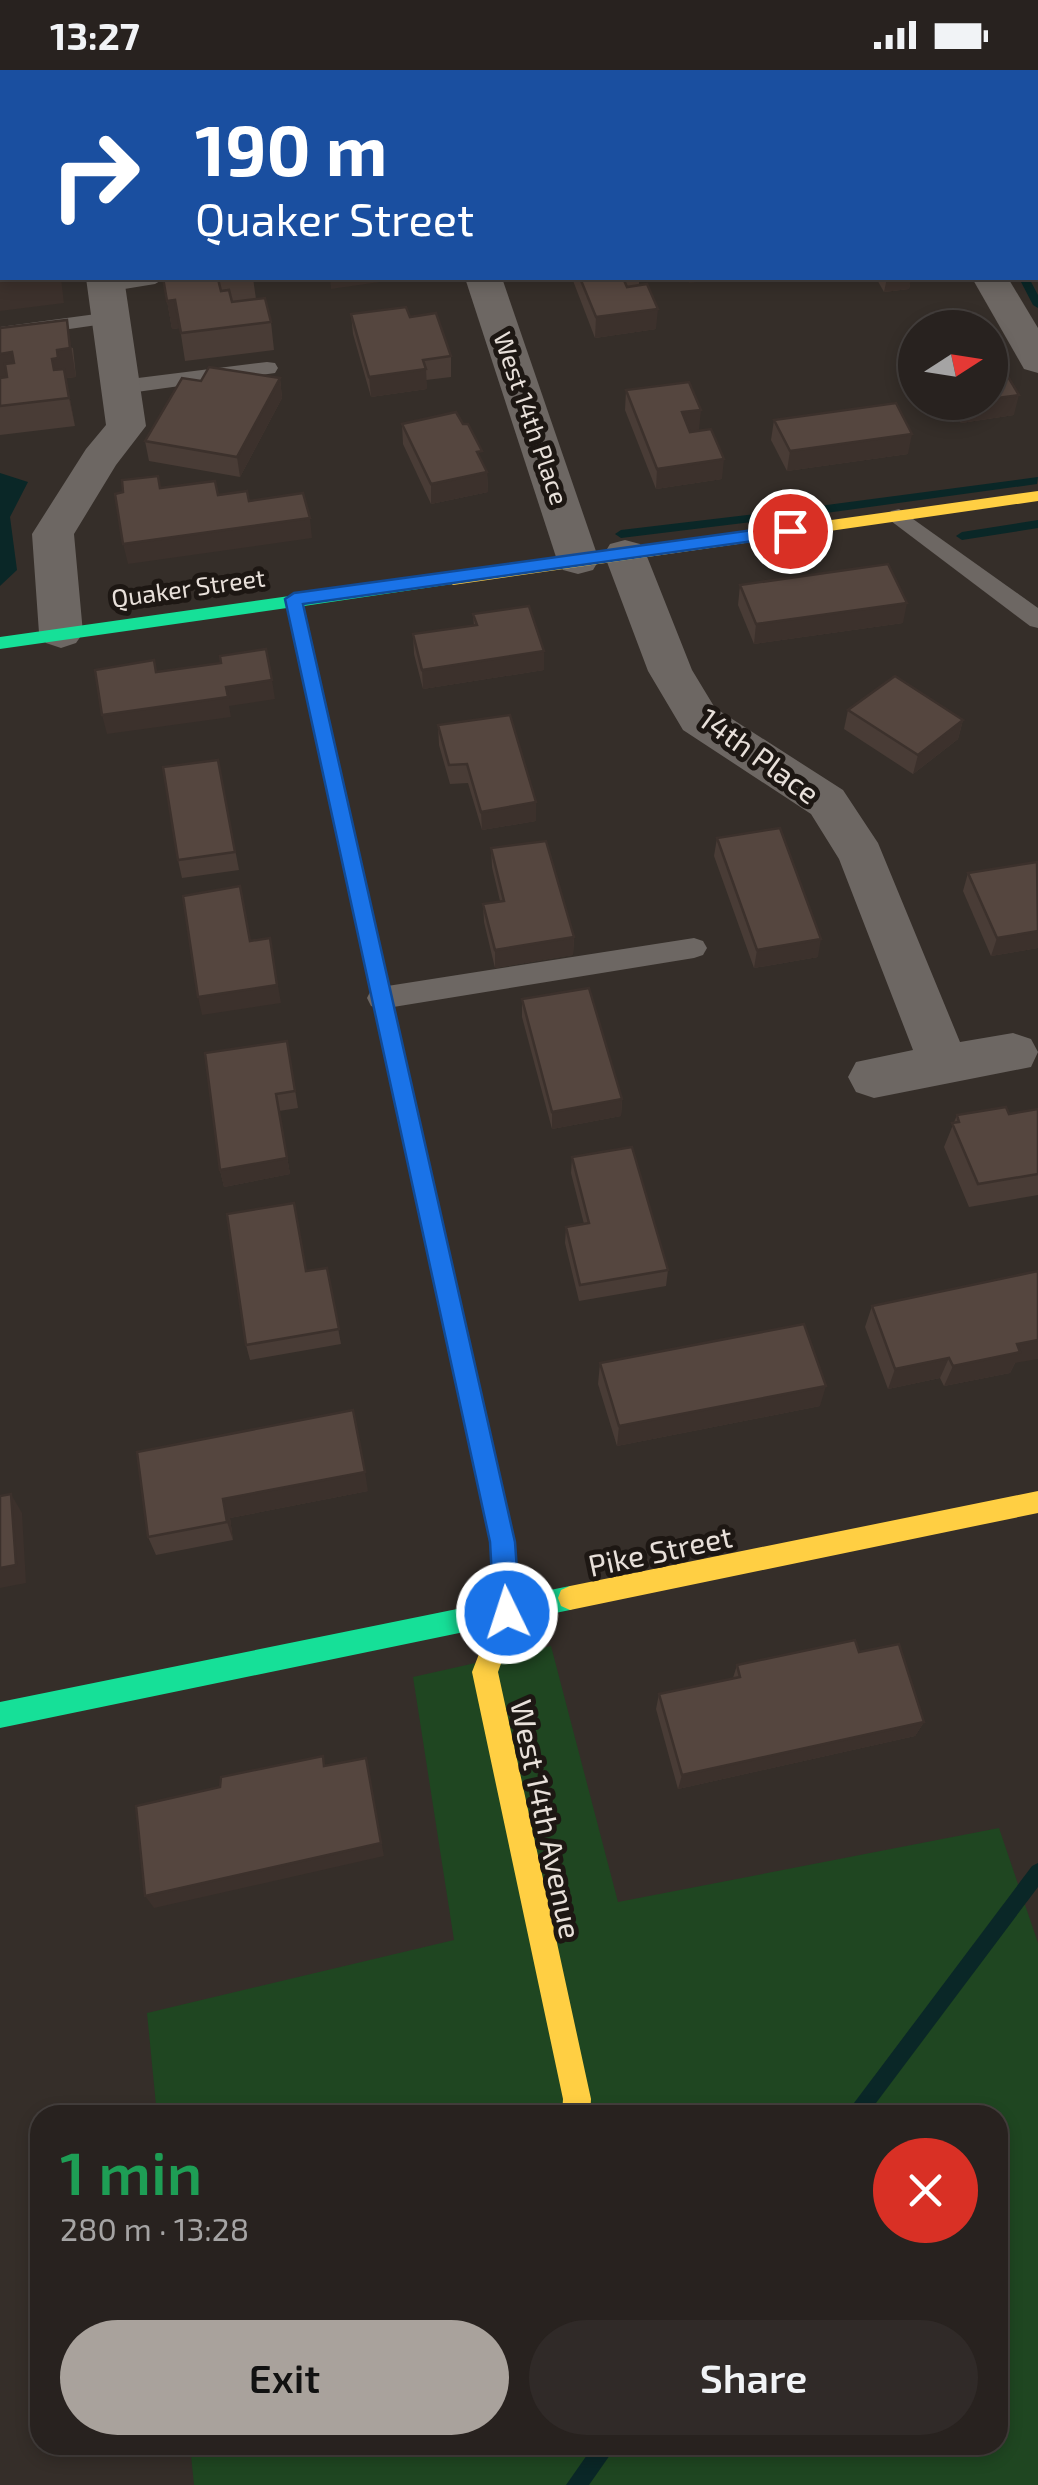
<!DOCTYPE html>
<meta charset="utf-8">
<style>
body{margin:0;font-family:"Exo 2",sans-serif;background:#302a28;color:#f1f3f6;height:100vh;display:flex;flex-direction:column;font-size:38px;white-space:nowrap}
*{box-sizing:border-box;margin:0}
p{font-size:32px;color:#a5a4a4}
.icon{flex:none;width:55px;height:55px;fill:none;stroke:currentColor;stroke-width:2;stroke-linecap:round;stroke-linejoin:round}
.map{position:relative;flex:1;overflow:hidden}
.side{position:absolute;left:30px;top:2035px;width:978px;height:350px;display:flex;flex-direction:column;background:#28221f;border-radius:30px;box-shadow:0 5px 15px #0003,0 0 0 2px #443f3d}
.side>*{flex:none}
.guide{position:absolute;left:0px;top:0px;width:1040px;height:210px;box-shadow:0 5px 15px #0003,0 0 0 2px #443f3d;background:#1a4fa0;color:#fff;overflow:hidden}
.needle{width:65px;rotate:78deg}
.controls{position:absolute;left:898px;top:240px;display:grid;gap:20px}
.controls a{display:grid;place-items:center;width:110px;height:110px;border-radius:50%;background:#28221f;box-shadow:0 5px 15px #0003,0 0 0 2px #443f3d;font-size:50px}
.pin{position:absolute;display:grid;place-items:center;width:85px;height:85px;color:#fff;margin:-42px;border:5px solid #fff;border-radius:50%;box-shadow:0 2px 10px #0007}
.me{position:absolute;width:110px;margin:-55px;rotate:356deg;stroke-linejoin:round;filter:drop-shadow(0 0 8px #0008)}
.turn{display:flex;align-items:center;gap:35px;height:210px;padding:0 30px;font-size:45px}
.turn .icon{width:130px;height:130px;stroke-width:2.5}
.turn b{display:block;font-size:70px;line-height:85px}
.round{display:grid;place-items:center;flex:none;width:105px;height:105px;border-radius:52px;background:#302a28}
.summary{display:flex;align-items:center;justify-content:space-between;height:170px;padding:0 30px}
h1{font-size:60px;font-weight:600;line-height:75px;color:#1e9e55}
.button{display:flex;gap:20px;margin-top:auto;padding:20px 30px}
.button a{flex:1;height:115px;border-radius:60px;background:#a9a29c;color:#111;font-size:40px;font-weight:600;line-height:115px;text-align:center}
.button a+a{background:#302a28;color:#f1f3f6}
.status{display:flex;justify-content:space-between;align-items:center;height:70px;padding:0 50px;background:#28221f;direction:ltr}
.status svg{height:28px;fill:currentColor}
.map>svg:first-child{display:block}
.green{fill:#1f4621}
.water{fill:#0a2727}
.lines{fill:none;stroke-linecap:round;stroke-linejoin:round}
.stream{fill:#0a2727;fill-rule:evenodd}
.lane{fill:#6d6763;fill-rule:evenodd}
.street{fill:#6d6763;fill-rule:evenodd}
.fast{fill:#16e098;fill-rule:evenodd}
.slow{fill:#ffcf43;fill-rule:evenodd}
.wall{fill:#493c36}
.shaded-wall{fill:#3c312c}
.building{fill:#55463f;stroke:#3c312c;stroke-width:2.5}
.route{fill:#1a73e8;stroke:#114b97;stroke-width:2.5}
.labels{text-anchor:middle;dominant-baseline:central;stroke-width:10;stroke-linejoin:round;paint-order:stroke}
.far-street-label{font-size:25px;fill:#e8e0da;stroke:#1d1713}
.street-label{font-size:30px;fill:#e8e0da;stroke:#1d1713}
</style>
<div class="status"><b>13:27</b><svg viewBox="0 0 49 12"><path d="M0 12V9h3v3zM5 12V6h3v6zM10 12V3h3v9zM15 12V0h3v12zM26 1h20v11H26zM47 4h2v5h-2z"/></svg></div>
<div class="map">
<svg width="1038" height="2415" viewBox="0 0 1038 2415">
<rect width="100%" height="100%" fill="#352e29"/>
<!-- green -->
<path class="green" d="M551,1576L618,1832L999,1758L1038,1873V2415H194L190,2375H998V2045H157L147,1943L454,1870L413,1607Z"/>
<!-- water -->
<path class="water" d="M0,403L28,412L10,447L17,500L0,516Z"/>
<g class="lines">
<!-- stream -->
<g class="stream">
<path d="M894,0H904L905,2H896Z"/>
<path d="M1021,208L1030,210L1038,225V238L1033,235L1020,210Z"/>
<path d="M1038,407L1037,414L804,446L798,442L804,438Z"/>
<path d="M765,443L769,444V450L621,468L615,464L621,460Z"/>
<path d="M1038,450V458L962,470L956,466L962,462Z"/>
<path d="M1038,1793V1817L867,2045H845L1032,1796Z"/>
<path d="M594,2375H617L589,2415H566Z"/>
</g>
<!-- lane -->
<g class="lane">
<path d="M121,208H165L155,214L106,222L96,216L99,212Z"/>
<path d="M111,242L118,244L121,248L118,252L0,269V257Z"/>
<path d="M267,292L275,293L278,298L275,303L122,324L111,317L122,310Z"/>
<path d="M899,439L1038,538V558L1030,556L891,451L888,446L891,441Z"/>
<path d="M694,868L703,871L707,878L703,885L694,888L381,939L371,936L367,928L371,920L381,917Z"/>
</g>
<!-- street -->
<g class="street">
<path d="M392,0H426L427,2H394Z"/>
<path d="M851,0H885L886,2H853Z"/>
<path d="M86,208H124L146,356L116,395L74,464L83,563L76,573L61,578L46,573L39,563L32,464L86,379L106,355Z"/>
<path d="M465,208H502L599,490L593,500L578,504L563,500L557,490Z"/>
<path d="M972,208H1008L1038,258V303L1024,299Z"/>
<path d="M625,470L640,474L646,484L692,600L715,638L843,720L878,773L960,972L1013,963L1031,969L1038,982L1031,997L874,1028L856,1022L848,1007L856,992L913,980L839,789L811,744L683,660L648,601L604,484L610,474Z"/>
</g>
<!-- fast -->
<g class="fast">
<path d="M453,503L462,509L459,513L304,536L472,1281L468,1288L460,1291L452,1288L448,1281L287,538L0,579V567Z"/>
<path d="M570,1516L579,1520L582,1528L579,1536L570,1540L0,1658V1632Z"/>
</g>
<!-- slow -->
<g class="slow">
<path d="M1038,421V431L453,515L444,509L453,503Z"/>
<path d="M460,1271L468,1274L472,1281L514,1472L519,1543L498,1602L591,2029L590,2045H562L563,2029L472,1602L495,1543L490,1472L448,1281L452,1274Z"/>
<path d="M1038,1421V1443L570,1540L561,1536L558,1528L561,1520L570,1516Z"/>
</g>
</g>
<!-- wall -->
<g class="wall">
<path d="M163,208H253L256,229L271,252L274,280L185,291L180,258L172,259Z"/>
<path d="M572,208H639V215L656,259L595,268Z"/>
<path d="M876,208H911L909,219L884,222Z"/>
<path d="M351,244L410,247L451,286V307L426,310L427,319L371,327L353,264Z"/>
<path d="M0,258L73,278L76,307L66,308L75,356L0,365Z"/>
<path d="M280,308L282,328L240,407L149,391L145,371L201,311Z"/>
<path d="M626,320L699,360L690,361L722,409L656,419L625,340Z"/>
<path d="M943,332H990L1014,345L961,353L953,337L946,338Z"/>
<path d="M774,350L908,384L787,401L771,370Z"/>
<path d="M402,354L483,393L487,402L488,422L431,434L403,374Z"/>
<path d="M740,515L903,553L754,574L738,535Z"/>
<path d="M473,544L544,600L423,619L414,584L413,564L474,556Z"/>
<path d="M848,640L963,650L958,669L913,704L844,659Z"/>
<path d="M438,655L536,732V751L482,760L468,713L450,714L439,675Z"/>
<path d="M218,690L239,800L182,808L178,790Z"/>
<path d="M717,768L818,887L754,898L714,786Z"/>
<path d="M491,778L574,867L573,885L495,898L484,852L483,834L500,831L492,797Z"/>
<path d="M1038,793V878L991,886L963,821L968,803Z"/>
<path d="M522,929L622,1029L621,1046L552,1059L522,947Z"/>
<path d="M287,971L298,1038L279,1041L290,1104L224,1117L220,1100Z"/>
<path d="M1038,1039V1125L969,1137L944,1077L957,1045L1009,1044Z"/>
<path d="M572,1087L668,1200L666,1216L579,1231L565,1173L566,1157L584,1154L571,1103Z"/>
<path d="M327,1198L341,1274L250,1290L246,1275L307,1201Z"/>
<path d="M872,1236L1015,1293L1010,1303L944,1316L940,1308L888,1319L865,1257Z"/>
<path d="M600,1293L820,1336L617,1376L598,1314Z"/>
<path d="M137,1382L368,1421L230,1448L233,1470L156,1485L148,1467Z"/>
<path d="M859,1582L924,1652L915,1666L678,1719L656,1639L659,1624L733,1608L737,1595Z"/>
</g>
<!-- shaded-wall -->
<g class="shaded-wall">
<path d="M331,0H354V2H312Z"/>
<rect x="0" y="112" width="2" height="21"/>
<path d="M37,208H61L64,233L0,241V212Z"/>
<path d="M330,208H394V210L331,219Z"/>
<path d="M689,208H730L689,213Z"/>
<path d="M887,208H911L909,219L884,222Z"/>
<path d="M175,230L180,258L172,259L167,231Z"/>
<path d="M658,239L656,259L595,268L596,247Z"/>
<path d="M67,250L76,307L66,308L75,356L69,328H60L52,289L57,280Z"/>
<path d="M12,282L19,310L0,313V284Z"/>
<path d="M426,299L427,319L371,327L369,307Z"/>
<path d="M280,308L282,328L240,407L237,387Z"/>
<path d="M1019,325L1014,345L961,353L966,333L990,332V329Z"/>
<path d="M947,332H954L953,337L946,338Z"/>
<path d="M701,340L699,360L680,362L682,342Z"/>
<path d="M912,364L908,384L787,401L790,381Z"/>
<path d="M724,389L722,409L656,419L657,399Z"/>
<path d="M487,402L488,422L431,434V414Z"/>
<path d="M310,448L312,468L128,494L123,474Z"/>
<path d="M907,533L903,553L754,574L756,554Z"/>
<path d="M544,581V600L423,619L422,600Z"/>
<path d="M272,610L275,629L229,636L231,647L107,664L102,645L226,617Z"/>
<path d="M963,650L958,669L913,704L918,685Z"/>
<path d="M536,732V751L482,760L481,742Z"/>
<path d="M1038,861V878L991,886L997,868Z"/>
<path d="M574,867L573,885L495,898V880Z"/>
<path d="M270,868L281,933L202,945L198,927Z"/>
<path d="M821,869L818,887L754,898L757,880Z"/>
<path d="M622,1029L621,1046L552,1059V1042Z"/>
<path d="M279,1041L290,1104L224,1117L220,1100Z"/>
<path d="M1038,1270V1289L1015,1293L1010,1303L944,1316L953,1296L1017,1274Z"/>
<path d="M949,1288L940,1308L888,1319L895,1299Z"/>
<path d="M826,1316L820,1336L617,1376L619,1356Z"/>
<path d="M365,1402L368,1421L230,1448L233,1470L227,1452L223,1429Z"/>
<path d="M11,1424L22,1443L26,1513L0,1518V1498Z"/>
<path d="M924,1652L915,1666L678,1719L682,1705Z"/>
<path d="M366,1688L384,1786L154,1838L145,1826Z"/>
</g>
<!-- building -->
<g class="building">
<path d="M24,0H93L95,2H25Z"/>
<path d="M273,0H332L312,2H274Z"/>
<path d="M955,0H989L990,2L1020,0L1022,2H957Z"/>
<rect x="0" y="57" width="2" height="55"/>
<path d="M0,143H2V208H37L0,212V188H2L0,176Z"/>
<path d="M163,208H234L218,209L221,221L229,220L232,232L265,228L271,252L181,263L175,230L167,231Z"/>
<path d="M580,208H623L627,217L647,214L658,239L596,247Z"/>
<path d="M406,237L410,247L436,243L451,286L423,290L426,299L369,307L351,244Z"/>
<path d="M67,250L70,278L57,280L58,288L52,289L54,300L64,299L69,328L0,336V308L7,307L5,294L14,293L12,282L0,284V258Z"/>
<path d="M1001,295L1019,325L990,329V296Z"/>
<path d="M209,297L280,308L237,387L145,371L182,308L201,311Z"/>
<path d="M689,312L701,340L682,342L690,362L711,359L724,389L657,399L626,320Z"/>
<path d="M896,333L912,364L790,381L774,350Z"/>
<path d="M456,342L463,354H468L482,381L477,382L487,402L431,414L402,354Z"/>
<path d="M158,406L160,418L215,411L218,425L247,421L249,431L303,423L310,448L123,474L115,424L123,422L122,410Z"/>
<path d="M888,494L907,533L756,554L740,515Z"/>
<path d="M529,536L544,581L422,600L413,564L477,555L473,544Z"/>
<path d="M266,579L272,610L226,617L228,627L102,645L95,600L154,590L156,602L221,593L220,586Z"/>
<path d="M895,606L963,650L918,685L848,640Z"/>
<path d="M510,645L536,732L481,742L467,694L449,695L438,655Z"/>
<path d="M218,690L235,782L178,790L163,697Z"/>
<path d="M780,758L821,869L757,880L717,768Z"/>
<path d="M546,771L574,867L495,880L483,834L504,831L491,778Z"/>
<path d="M1037,792L1038,861L997,868L968,803Z"/>
<path d="M240,816L250,871L270,868L277,915L198,927L183,826Z"/>
<path d="M589,918L622,1029L552,1042L522,929Z"/>
<path d="M287,971L295,1021L276,1024L287,1088L220,1100L205,983Z"/>
<path d="M1006,1037L1009,1044L1038,1039V1104L978,1114L952,1053L959,1052L957,1045Z"/>
<path d="M632,1077L668,1200L580,1215L566,1157L589,1153L572,1087Z"/>
<path d="M294,1133L306,1201L327,1198L339,1259L246,1275L227,1144Z"/>
<path d="M1038,1201V1270L1017,1274L1020,1282L953,1296L949,1288L895,1299L872,1236Z"/>
<path d="M804,1254L826,1316L619,1356L600,1293Z"/>
<path d="M353,1340L365,1402L223,1429L227,1452L148,1467L137,1382Z"/>
<path d="M11,1424L16,1495L0,1498V1426Z"/>
<path d="M855,1570L859,1582L899,1574L924,1652L682,1705L659,1624L740,1607L737,1595Z"/>
<path d="M323,1686L324,1696L366,1688L381,1773L145,1826L136,1736L220,1717L221,1707Z"/>
</g>
<!-- route -->
<path class="route" d="M790,455L796,457V465L303,534L515,1472L520,1543L516,1551L507,1555L498,1551L494,1543L490,1472L285,529L294,523Z"/>
<g class="labels">
<!-- far-street labels -->
<g class="far-street-label">
<text transform="translate(532 348) rotate(71)">West 14th Place</text>
<text transform="translate(188 517) rotate(-8)">Quaker Street</text>
</g>
<!-- street labels -->
<g class="street-label">
<text transform="translate(760 685) rotate(36)">14th Place</text>
<text transform="translate(660 1480) rotate(-12)">Pike Street</text>
<text transform="translate(547 1749) rotate(78)">West 14th Avenue</text>
</g>
</g>
</svg>
<div class="controls">
<a><svg class="needle" viewBox="-14 -14 28 28"><path d="M0-13l5 13h-10z" fill="#e53935"/><path d="M0 13l5-13h-10z" fill="#a5a4a4"/></svg></a>
</div>
<div class="pin" style="left:790px;top:461px;background:#d93025"><svg class="icon" aria-label="arrive" viewBox="0 0 24 24"><path d="M6 21V4h12l-3 4 3 4H6"/></svg></div>
<svg class="me" style="left:507px;top:1543px" viewBox="-20 -20 40 40"><circle r="17" fill="#1a73e8" stroke="#fff" stroke-width="3"/><path d="M0-11L8 9 0 5-8 9z" fill="#fff"/></svg>
<div class="guide">
<div class="turn"><svg class="icon" aria-label="right" viewBox="0 0 24 24"><path d="M7 20v-9h11M14 6l5 5-5 5"/></svg><div><b>190 m</b>Quaker Street</div></div>
</div>
<section class="side">
<div class="summary"><div><h1>1 min</h1><p>280 m · 13:28</p></div><a class="round" style="background:#d93025;color:#fff"><svg class="icon" aria-label="close" viewBox="0 0 24 24"><path d="M6 6l12 12M18 6L6 18"/></svg></a></div>
<div class="button"><a>Exit</a><a>Share</a></div>
</section>
</div>
